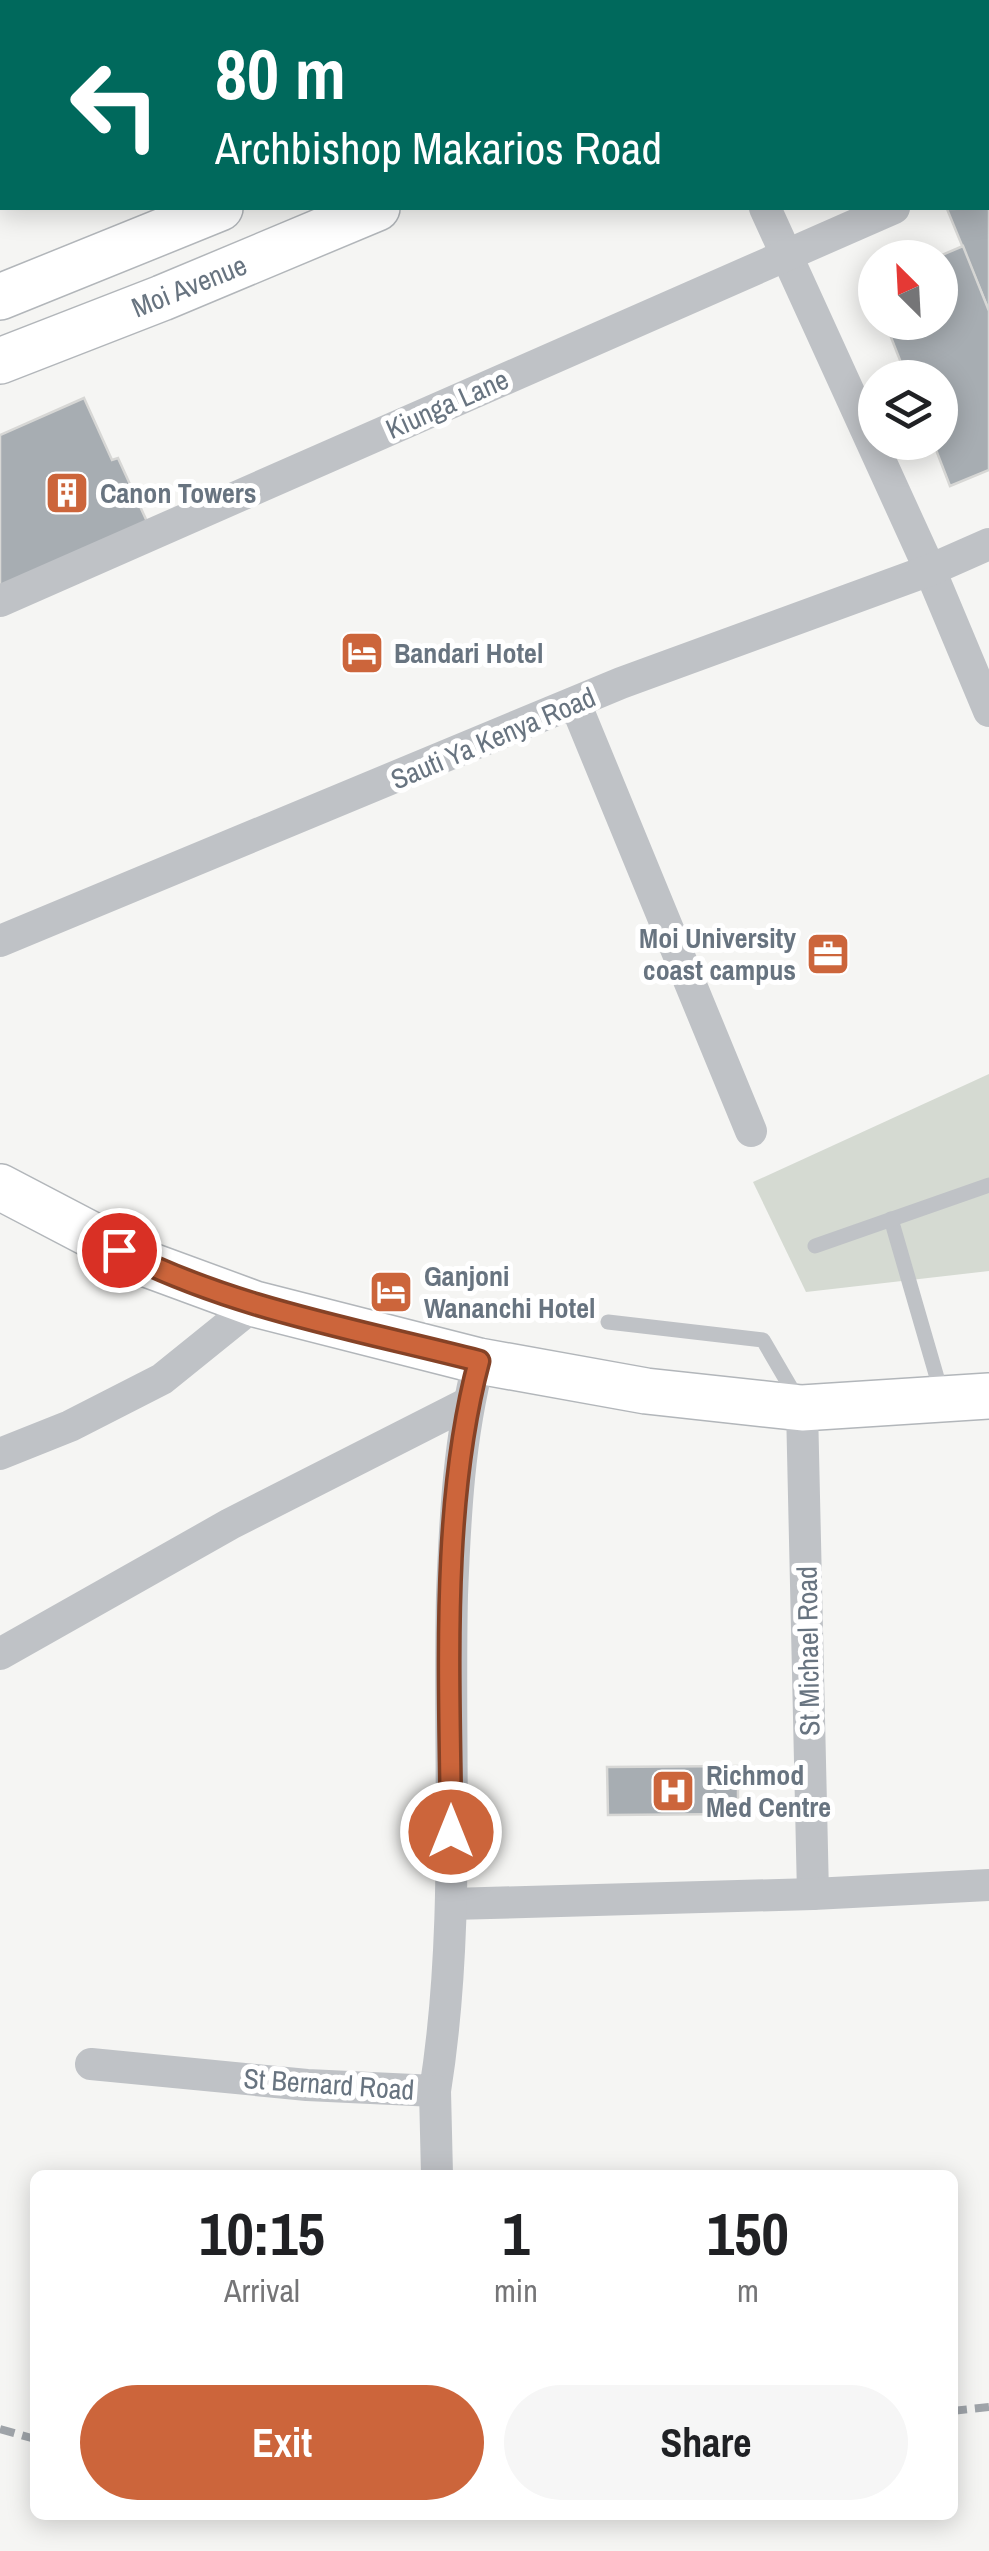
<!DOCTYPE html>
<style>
body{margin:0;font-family:"Archivo Narrow",sans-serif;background:#f6f6f6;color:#202124;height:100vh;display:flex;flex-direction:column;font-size:38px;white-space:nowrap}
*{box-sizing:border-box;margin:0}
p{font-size:32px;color:#757577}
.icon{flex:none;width:55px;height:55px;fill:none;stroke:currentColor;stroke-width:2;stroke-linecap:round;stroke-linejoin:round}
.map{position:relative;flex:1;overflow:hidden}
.panel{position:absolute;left:30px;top:2170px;width:928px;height:350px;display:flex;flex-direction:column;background:#fff;border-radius:15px;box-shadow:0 5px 25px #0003}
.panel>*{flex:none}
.top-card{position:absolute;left:0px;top:0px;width:990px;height:210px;box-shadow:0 5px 25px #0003;background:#00695c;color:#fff;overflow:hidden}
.needle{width:65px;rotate:336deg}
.controls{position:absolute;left:858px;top:240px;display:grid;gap:20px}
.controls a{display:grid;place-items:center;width:100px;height:100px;border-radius:50%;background:#fff;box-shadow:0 5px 25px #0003;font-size:50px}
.pin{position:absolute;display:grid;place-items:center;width:85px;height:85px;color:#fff;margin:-42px;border:5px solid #fff;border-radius:50%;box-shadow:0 2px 10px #0007}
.me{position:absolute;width:110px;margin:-55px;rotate:0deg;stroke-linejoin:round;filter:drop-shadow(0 0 8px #0008)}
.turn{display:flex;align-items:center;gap:35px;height:210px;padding:0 50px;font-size:45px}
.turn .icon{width:130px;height:130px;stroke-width:2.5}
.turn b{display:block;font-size:70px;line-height:85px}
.eta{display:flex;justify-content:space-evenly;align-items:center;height:170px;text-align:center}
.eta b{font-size:60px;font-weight:700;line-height:70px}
.primary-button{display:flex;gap:20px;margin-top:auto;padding:20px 50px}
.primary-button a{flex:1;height:115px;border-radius:60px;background:#cc653b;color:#fff;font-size:40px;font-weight:700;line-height:115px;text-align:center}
.primary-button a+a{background:#f6f6f6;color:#202124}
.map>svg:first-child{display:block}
.green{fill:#d5dad2}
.building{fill:#a7adb2;stroke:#d7d7d5;stroke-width:2.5}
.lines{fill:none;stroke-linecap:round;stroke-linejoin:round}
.secondary-casing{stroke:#b2b6ba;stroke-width:48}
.lane{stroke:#bfc2c6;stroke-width:15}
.street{stroke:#bfc2c6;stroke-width:32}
.secondary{stroke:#fff;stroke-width:45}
.rail{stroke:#9fa4a9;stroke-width:8;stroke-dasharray:15 8;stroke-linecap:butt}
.route-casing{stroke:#854226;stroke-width:25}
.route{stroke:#cc653b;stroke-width:18}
.labels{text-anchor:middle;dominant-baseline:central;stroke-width:10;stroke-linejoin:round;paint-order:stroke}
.street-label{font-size:28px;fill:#687480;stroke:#fff}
.poi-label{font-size:28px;font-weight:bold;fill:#687480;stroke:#fff;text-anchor:start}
</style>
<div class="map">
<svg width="989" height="2551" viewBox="0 0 989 2551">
<rect width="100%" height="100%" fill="#f5f5f3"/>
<!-- green -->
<path class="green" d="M989,1074V1271L806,1292L753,1182Z"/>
<!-- building -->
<g class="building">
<path d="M989,191V311L947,209L988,208Z"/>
<path d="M963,246L989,311V470L950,486L933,442H940V378H907L885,322H940V258H935Z"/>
<path d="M84,398L112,460L118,458L149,526L0,593V435Z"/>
<path d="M738,1766V1814L608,1815L607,1767Z"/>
</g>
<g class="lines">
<defs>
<g id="secondary">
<path d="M714,2L719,0"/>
<path d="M844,2L850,0"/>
<path d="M0,297L220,208"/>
<path d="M0,361L162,298L377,208"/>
<path d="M0,1187L149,1265L255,1304L479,1361L646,1391L802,1408L989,1396"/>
</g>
</defs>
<!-- secondary casing -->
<use href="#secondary" class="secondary-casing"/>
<!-- lane -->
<g class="lane">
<path d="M278,0L279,2"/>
<path d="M13,2L19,0"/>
<path d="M0,8L2,7"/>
<path d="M891,1219L942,1395"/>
<path d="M815,1246L989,1185"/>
<path d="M608,1322L763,1340L798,1400"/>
</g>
<!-- street -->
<g class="street">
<path d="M640,0L641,2"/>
<path d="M988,167H989"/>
<path d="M765,208L930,570L989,711"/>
<path d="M0,601L894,208"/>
<path d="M575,703L751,1131"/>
<path d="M0,941L621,683L930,570L989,544"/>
<path d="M802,1408L813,1894"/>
<path d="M0,1454L70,1426L162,1379L255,1304"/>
<path d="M0,1654L230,1524L468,1403"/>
<path d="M451,1904L813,1894L989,1885"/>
<path d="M91,2064L307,2085L435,2091C461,1928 448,1760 452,1595C455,1517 459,1437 479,1361"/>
<path d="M435,2091L437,2175"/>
</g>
<!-- secondary -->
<use href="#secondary" class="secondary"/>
<!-- rail -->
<g class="rail">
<path d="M952,2411L989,2407"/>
<path d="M0,2429L35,2439"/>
</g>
</g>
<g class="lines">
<defs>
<path id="route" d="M119,1250C230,1308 359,1330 479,1361C440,1507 450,1681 451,1832"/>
</defs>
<!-- route casing -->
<use href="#route" class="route-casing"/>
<!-- route -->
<use href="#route" class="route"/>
</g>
<!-- icons -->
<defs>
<symbol id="building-square" viewBox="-11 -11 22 22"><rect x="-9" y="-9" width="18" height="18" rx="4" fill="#cc653b" stroke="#fff"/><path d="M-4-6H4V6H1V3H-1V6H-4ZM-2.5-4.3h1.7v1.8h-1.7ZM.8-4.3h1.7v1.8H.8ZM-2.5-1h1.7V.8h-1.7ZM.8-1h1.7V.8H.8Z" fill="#fff"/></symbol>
<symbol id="hotel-square" viewBox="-11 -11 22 22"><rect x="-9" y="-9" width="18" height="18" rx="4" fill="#cc653b" stroke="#fff"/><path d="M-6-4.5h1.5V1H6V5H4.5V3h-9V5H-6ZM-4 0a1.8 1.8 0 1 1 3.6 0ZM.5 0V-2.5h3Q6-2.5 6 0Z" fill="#fff"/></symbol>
<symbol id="office-square" viewBox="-11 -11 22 22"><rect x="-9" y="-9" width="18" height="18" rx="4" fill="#cc653b" stroke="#fff"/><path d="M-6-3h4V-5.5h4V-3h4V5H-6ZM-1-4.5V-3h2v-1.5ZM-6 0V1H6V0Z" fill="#fff"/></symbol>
<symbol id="hospital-square" viewBox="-11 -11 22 22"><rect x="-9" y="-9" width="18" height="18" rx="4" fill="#cc653b" stroke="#fff"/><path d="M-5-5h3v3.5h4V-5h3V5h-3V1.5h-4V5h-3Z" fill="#fff"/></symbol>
</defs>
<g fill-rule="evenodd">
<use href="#building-square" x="42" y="468" width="50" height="50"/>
<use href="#hotel-square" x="337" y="628" width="50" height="50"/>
<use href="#office-square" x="803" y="929" width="50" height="50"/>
<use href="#hotel-square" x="366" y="1267" width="50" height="50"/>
<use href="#hospital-square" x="648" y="1766" width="50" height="50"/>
</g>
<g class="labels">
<!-- street labels -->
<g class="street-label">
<text transform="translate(189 286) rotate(-22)">Moi Avenue</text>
<text transform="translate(447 404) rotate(-24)">Kiunga Lane</text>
<text transform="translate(493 738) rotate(-23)">Sauti Ya Kenya Road</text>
<text transform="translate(808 1651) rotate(-91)">St Michael Road</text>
<text transform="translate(329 2084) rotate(4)">St Bernard Road</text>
</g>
<!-- poi labels -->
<g class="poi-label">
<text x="100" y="493">Canon Towers</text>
<text x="394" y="653">Bandari Hotel</text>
<text x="796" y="938" text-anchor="end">Moi University<tspan x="796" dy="32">coast campus</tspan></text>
<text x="424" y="1276">Ganjoni<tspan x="424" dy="32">Wananchi Hotel</tspan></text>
<text x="706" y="1775">Richmod<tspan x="706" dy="32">Med Centre</tspan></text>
</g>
</g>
</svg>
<div class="controls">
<a><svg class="needle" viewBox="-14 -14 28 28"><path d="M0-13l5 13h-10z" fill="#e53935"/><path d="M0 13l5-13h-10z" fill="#757577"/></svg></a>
<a><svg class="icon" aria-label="layers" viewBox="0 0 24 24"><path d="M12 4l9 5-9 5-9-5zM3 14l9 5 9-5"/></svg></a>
</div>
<div class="pin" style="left:119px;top:1250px;background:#d93025"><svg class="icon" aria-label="arrive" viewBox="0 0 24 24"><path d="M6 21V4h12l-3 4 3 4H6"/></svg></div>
<svg class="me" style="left:451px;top:1832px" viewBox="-20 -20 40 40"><circle r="17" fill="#cc653b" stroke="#fff" stroke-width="3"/><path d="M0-11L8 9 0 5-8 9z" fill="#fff"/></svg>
<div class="top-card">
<div class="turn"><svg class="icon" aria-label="left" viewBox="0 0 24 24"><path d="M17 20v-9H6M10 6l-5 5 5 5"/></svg><div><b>80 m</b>Archbishop Makarios Road</div></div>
</div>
<section class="panel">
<div class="eta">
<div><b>10:15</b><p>Arrival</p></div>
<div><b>1</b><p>min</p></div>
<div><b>150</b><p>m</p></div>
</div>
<div class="primary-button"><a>Exit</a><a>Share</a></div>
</section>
</div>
